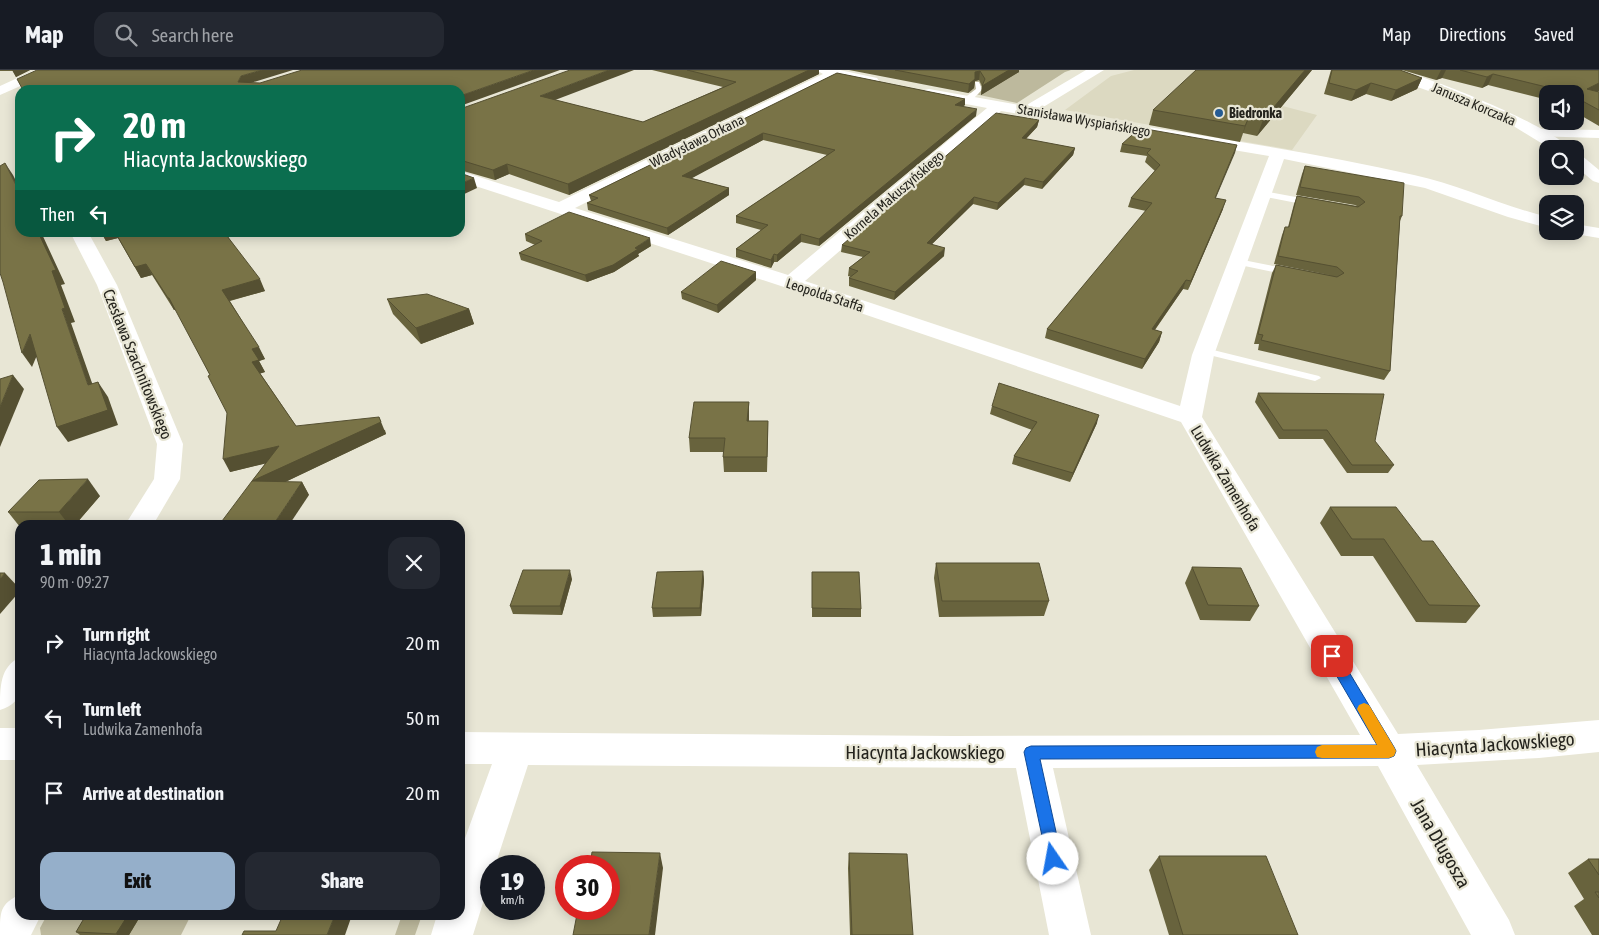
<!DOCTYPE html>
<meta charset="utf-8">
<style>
body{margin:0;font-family:"Asap Condensed",sans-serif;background:#242831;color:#f1f3f6;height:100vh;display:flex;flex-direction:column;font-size:19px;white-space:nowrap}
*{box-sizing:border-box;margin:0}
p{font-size:16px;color:#9ea1a6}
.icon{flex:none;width:28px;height:28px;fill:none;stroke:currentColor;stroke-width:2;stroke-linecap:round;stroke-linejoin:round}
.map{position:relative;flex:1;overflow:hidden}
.drawer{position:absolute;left:15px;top:450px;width:450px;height:400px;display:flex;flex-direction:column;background:#171b24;border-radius:15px;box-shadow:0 2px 12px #0003}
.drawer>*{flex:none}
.guide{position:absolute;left:15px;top:15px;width:450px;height:152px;border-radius:15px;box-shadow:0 2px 12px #0003;background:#0b6e4f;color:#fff;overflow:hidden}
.controls{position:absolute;left:1539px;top:15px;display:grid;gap:10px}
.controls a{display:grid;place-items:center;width:45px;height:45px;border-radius:10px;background:#171b24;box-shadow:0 2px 12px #0003;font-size:25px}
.speed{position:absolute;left:480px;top:785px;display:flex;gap:10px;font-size:25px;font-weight:700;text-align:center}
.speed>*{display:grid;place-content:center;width:65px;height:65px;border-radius:50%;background:#171b24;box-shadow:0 2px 12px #0003;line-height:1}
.speed small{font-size:12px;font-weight:400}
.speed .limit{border:8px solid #d22;background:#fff;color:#111}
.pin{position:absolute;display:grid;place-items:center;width:42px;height:42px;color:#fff;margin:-21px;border-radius:10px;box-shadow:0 2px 8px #0006}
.me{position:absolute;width:55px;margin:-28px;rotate:348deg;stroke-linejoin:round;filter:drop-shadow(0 0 4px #0008)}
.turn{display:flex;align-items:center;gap:18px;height:105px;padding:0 25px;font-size:22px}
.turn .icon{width:65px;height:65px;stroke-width:2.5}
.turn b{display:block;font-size:35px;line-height:42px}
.then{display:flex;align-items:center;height:48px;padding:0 25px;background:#0003;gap:10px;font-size:19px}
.round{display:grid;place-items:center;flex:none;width:52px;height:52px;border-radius:15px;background:#242831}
.summary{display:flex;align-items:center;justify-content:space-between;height:85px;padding:0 25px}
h1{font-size:30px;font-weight:800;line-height:38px}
.cta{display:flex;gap:10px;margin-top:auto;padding:10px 25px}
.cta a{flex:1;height:58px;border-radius:15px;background:#95afca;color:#111;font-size:20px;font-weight:800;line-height:58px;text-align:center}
.cta a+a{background:#242831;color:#f1f3f6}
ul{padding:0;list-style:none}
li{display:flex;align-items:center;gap:15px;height:75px;padding:0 25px}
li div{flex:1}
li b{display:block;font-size:19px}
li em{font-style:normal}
header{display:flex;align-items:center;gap:30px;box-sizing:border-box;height:70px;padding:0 25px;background:#171b24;border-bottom:1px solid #363941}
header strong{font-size:24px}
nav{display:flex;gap:28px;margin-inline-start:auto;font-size:18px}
.search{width:350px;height:45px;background:#242831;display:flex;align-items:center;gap:12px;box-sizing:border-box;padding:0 18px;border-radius:15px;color:#9ea1a6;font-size:19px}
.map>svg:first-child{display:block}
.built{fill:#dcd9c1}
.green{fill:#bdb99d}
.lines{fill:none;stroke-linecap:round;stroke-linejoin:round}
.lane{fill:#fff;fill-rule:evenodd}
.street{fill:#fff;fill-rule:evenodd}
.secondary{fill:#fff;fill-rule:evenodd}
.wall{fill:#68633d}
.shaded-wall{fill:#555032}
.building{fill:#797347;stroke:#555032}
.route{fill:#1a73e8;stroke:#114b97}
.slow{fill:#f59e0b}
.poi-dot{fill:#255c94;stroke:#e8e6d5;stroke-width:2}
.labels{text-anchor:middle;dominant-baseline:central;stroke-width:4.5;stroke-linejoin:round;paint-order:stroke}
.far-street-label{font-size:14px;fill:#24231d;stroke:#e8e6d5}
.far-poi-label{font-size:14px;font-weight:bold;fill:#24231d;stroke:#e8e6d5;text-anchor:start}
.street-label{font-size:16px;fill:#24231d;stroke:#e8e6d5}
.near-street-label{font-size:19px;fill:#24231d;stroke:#e8e6d5}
</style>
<header>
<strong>Map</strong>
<div class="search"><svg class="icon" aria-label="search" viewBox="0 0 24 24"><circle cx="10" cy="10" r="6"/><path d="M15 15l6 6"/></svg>Search here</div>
<nav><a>Map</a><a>Directions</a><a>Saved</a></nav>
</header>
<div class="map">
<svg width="1599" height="865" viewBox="0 0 1599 865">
<rect width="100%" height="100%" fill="#e8e6d5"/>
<!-- built -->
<path class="built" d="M1134,0H1214L1267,32L1317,45L1292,80L1065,40L1111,6Z"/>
<!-- green -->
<g class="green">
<path d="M862,0H1071L1065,2L1017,33Z"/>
<path d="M47,845H191L181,865H41L40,858Z"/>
<path d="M402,845H422L415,865H395Z"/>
</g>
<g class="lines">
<!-- lane -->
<g class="lane">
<path d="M975,12H979L982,19C978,25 971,32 963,31V29L976,19Z"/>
<path d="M1264,121L1312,130L1316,133L1312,136L1261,126L1260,124Z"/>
<path d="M1238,189L1293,200L1298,203L1293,206L1235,194L1233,192Z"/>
<path d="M1205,278L1319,306L1321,308L1315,311L1201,283L1199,281Z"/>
</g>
<!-- street -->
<g class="street">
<path d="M35,0H51L50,3L0,25V16Z"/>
<path d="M816,0H840L877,8L879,11L872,15L837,7L575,138L788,205L987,38L924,26L922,23L924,20L929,19L1025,36L1086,0H1104L1040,39C1165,61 1290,77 1414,105C1460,115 1502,136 1548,147V158L1508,147L1425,118L1284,89L1214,285L1202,347L1398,664L1479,660L1599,650V682L1539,688L1417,695L1509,850L1515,865H1471L1378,696L1053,698L1091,865H1049L1016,698L528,695L495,796H491V807L473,865H431L437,845H460V782L492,694H460V662L954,666L1360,665L1181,352L784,217L460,111V101L559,132L823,4ZM1001,41L1269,86L1192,285L1180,336L805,211Z"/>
<path d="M1536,59L1599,60V68L1531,66L1529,63L1531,60Z"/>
<path d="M1575,154L1599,158V168L1569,163L1567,161H1575Z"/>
<path d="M70,162H88L117,215L183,374L180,409L153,455H125L154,409L157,374L97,215Z"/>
<path d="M20,587C20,612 28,631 0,640C0,616 0,597 20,587Z"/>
<rect x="0" y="658" width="20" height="32"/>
<path d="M20,824V845H41L31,865H0C0,840 0,835 20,824Z"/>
</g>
<!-- secondary -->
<g class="secondary">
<path d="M1377,0C1383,0 1390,0 1396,0C1424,4 1554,57 1570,79H1551L1515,57L1471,36L1378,3Z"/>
<path d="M1575,83L1581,85L1599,100V113L1593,111L1575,96Z"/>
</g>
</g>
<!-- wall -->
<g class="wall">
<path d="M0,0H30L16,7L13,1H0Z"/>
<path d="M652,0H819V4L569,125L509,104L495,110L460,100V39L555,30L643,52L723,17Z"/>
<path d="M849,0H1019V2L981,25L982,16L979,10L975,11L974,18L968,23Z"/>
<path d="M1312,0L1257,66L1243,63L1240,72L1149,55L1153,40Z"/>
<path d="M1331,0H1400L1422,8L1417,19L1391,31L1366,24L1351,31L1324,24Z"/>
<path d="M1402,0H1599V21L1598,22H1599V56L1575,42V24H1548V30L1488,15L1482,18L1442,8L1436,10Z"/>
<path d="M837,3L965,29V35L962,37L976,46L819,176L801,172L777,192H774L771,198L736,187V179L761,160L736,153V146L827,85L763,70L691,108L729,118V125L668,165L588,140L587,133L591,131L589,125Z"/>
<path d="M1039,50L1037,57L1026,69L1075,78L1073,85L1042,119L1024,115L997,140L973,134L932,174L944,186L894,230L849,216V208L851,207L848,206L849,198L863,187L841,182L842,175Z"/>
<path d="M1122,74L1237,75L1215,128L1223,139L1188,220L1183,219L1155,260L1162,262L1159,272L1142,299L1045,268L1047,259L1146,141L1128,137L1131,128L1155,101L1145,92L1147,86L1120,82Z"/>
<path d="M1305,96L1402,146L1400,151L1390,301L1384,310L1258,280L1259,274H1254L1272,203L1276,195L1334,206L1274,194L1282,165L1285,157H1288L1294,134L1297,126L1357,136L1355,135L1296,125L1302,104Z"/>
<path d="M101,162H228L230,166L228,167L265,221L230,231L265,289L259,291L265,302L260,303L296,356L385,360L386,364L285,412H302L309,425L252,411L266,393L230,402L227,343L210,305L176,239L174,240L152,205L141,208L118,168L106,171Z"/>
<path d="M525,164L651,176L638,184L639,186L614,202L587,212L521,190L519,183L535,175L526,171Z"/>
<path d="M756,202V210L718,243L682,229L681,222Z"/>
<path d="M387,229L469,239L474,254L421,274L393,244Z"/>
<path d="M1258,323L1394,395L1388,403H1347L1323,369H1279L1255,332Z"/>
<path d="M749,332V351H768V366L767,402H724L723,387L724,382H690L689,368Z"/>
<path d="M992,336L1097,353L1070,412L1012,394L1014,386L1032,360L990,344Z"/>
<path d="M100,426L75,455H20V457L8,442Z"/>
<path d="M1330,437L1422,471L1480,536L1466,553L1416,552L1373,486H1341L1320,453Z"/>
<path d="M936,493L1049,531L1044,546L939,547L934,508Z"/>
<path d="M1192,497L1259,536L1250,551L1200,550L1185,513Z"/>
<path d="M703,501L704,510L701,546L653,547L652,538Z"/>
<path d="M812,502L861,539V547H812Z"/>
<path d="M572,509L562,545L513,544L510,536Z"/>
<path d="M849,783L913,865H850L848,798Z"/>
<path d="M1159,786L1298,865H1169L1149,800Z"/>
<path d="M1588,789H1599V865H1592L1574,836L1584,829L1568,803Z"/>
<path d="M141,845L129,865H80L76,862Z"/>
</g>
<!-- shaded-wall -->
<g class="shaded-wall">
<path d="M12,0H30L16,7Z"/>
<path d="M262,0H293L244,15L238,12L241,6Z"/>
<path d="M534,0H560L460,36V26Z"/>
<path d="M609,0H634L542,35L540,26Z"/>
<path d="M809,0H819V4L569,125L568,114Z"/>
<path d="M1009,0H1019V2L981,25L982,16Z"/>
<path d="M1305,0H1312L1257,66L1263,50Z"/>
<path d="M1441,0H1446L1442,8L1436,10Z"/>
<path d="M980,1L979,10L975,11L974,18L968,23L969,14L975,2Z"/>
<path d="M1493,4L1488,15L1482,18L1487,7Z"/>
<path d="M1422,8L1417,19L1391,31L1396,20Z"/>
<path d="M1371,13L1366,24L1351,31L1356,20Z"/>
<path d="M1599,13V21L1580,30L1587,19Z"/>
<path d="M965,29V35L954,41L955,35Z"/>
<path d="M977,39L976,46L819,176V169Z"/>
<path d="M1249,47L1243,63L1240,72L1245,56Z"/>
<path d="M1039,50L1037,57L1020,75L1022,68Z"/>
<path d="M763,63V70L683,113L682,106Z"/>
<path d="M1237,75L1235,83L1212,137L1215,128Z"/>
<path d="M1075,78L1073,85L1042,119L1043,112Z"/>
<path d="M5,93L13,105L20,119V123Z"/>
<path d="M507,94L509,104L495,110L493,100Z"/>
<path d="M474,108L477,118L460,126V114Z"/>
<path d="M1025,108L1024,115L997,140L998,133Z"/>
<path d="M729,118V125L668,165L667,158Z"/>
<path d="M974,127L973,134L926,180L927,173Z"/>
<path d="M1226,130L1223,139L1188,220L1191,211Z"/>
<path d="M38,162H41L65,214L61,215L75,252L71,253L98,330L88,315L62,239Z"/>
<path d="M101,162H114L118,168L106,171Z"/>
<path d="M223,162H228L230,166L226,169Z"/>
<path d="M801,164V172L777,192V185Z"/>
<path d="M650,168L651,176L638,184L639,186L614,202L587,212L585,205L635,178Z"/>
<path d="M945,178L944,186L894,230L895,222Z"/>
<path d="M774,184V192L771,198V190Z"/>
<path d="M146,194L152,205L141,208L135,197Z"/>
<path d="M756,202V210L718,243L717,235Z"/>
<path d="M260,209L265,221L228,231L222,220Z"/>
<path d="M1186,210L1183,219L1148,269L1152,259Z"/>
<path d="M168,228H169L176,239L174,240Z"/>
<path d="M469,239L474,254L421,274L416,258Z"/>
<path d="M1162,262L1159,272L1142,299L1145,289Z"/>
<path d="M30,264L40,278L32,297L22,283Z"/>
<path d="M259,277L265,289L259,291L265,302L259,304L252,292V279Z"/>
<path d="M13,305L24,319L0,377V337Z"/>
<path d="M98,312L108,327L118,355L68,372L57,357Z"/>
<path d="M749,332V346L748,366L747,351Z"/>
<path d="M1099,345L1097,353L1070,412L1073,403Z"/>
<path d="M379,347L386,364L260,424L252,411Z"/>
<path d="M279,376L285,389L230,402L223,389Z"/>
<path d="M88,409L100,426L75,455H69L59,442Z"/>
<path d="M302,412L309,425L289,455H273Z"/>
<path d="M570,500L572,509L562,545L560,536Z"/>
<path d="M703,501L704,510L701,546L700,538Z"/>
<path d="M5,503L20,519V521L0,544V509Z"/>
<path d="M660,783L663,798L655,865H649Z"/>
<path d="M128,845H141L129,865H117L116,864Z"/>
<path d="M335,845H352L345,865H327Z"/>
</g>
<!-- building -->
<g class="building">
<path d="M37,0H262L241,6L238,12L260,13L302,0H534L460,26V20H23L17,9Z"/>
<path d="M570,0H609L540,26L643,52L736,12L687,0H809L568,114L507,94L493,100L460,90V39Z"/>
<path d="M895,0H1009L982,16L985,9L980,1L975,2V9L969,14Z"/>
<path d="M1196,0H1305L1263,50L1249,47L1245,56L1153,40Z"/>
<path d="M1332,0H1400L1422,8L1396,20L1371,13L1356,20L1329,13Z"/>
<path d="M1460,0H1599V13L1587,19L1599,22V40L1575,27V24H1570L1567,22L1493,4L1487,7Z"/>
<path d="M837,3L965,29L955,35L977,39L819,169L801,164L777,185L774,184L771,190L736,179L768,155L736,146L835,80L763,63L682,106L729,118L667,158L587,133L598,128L589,125Z"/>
<path d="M996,43L1039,50L1022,68L1075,78L1043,112L1025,108L998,133L974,127L927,173L945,178L895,222L849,208L858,201L849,198L870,182L842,175Z"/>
<path d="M1140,58L1237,75L1215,128L1226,130L1191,211L1186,210L1152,259L1162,262L1145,289L1047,259L1152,133L1131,128L1160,95L1147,83L1151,79L1122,74Z"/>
<path d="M5,93L20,123V162H38L56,200L52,201L65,238L62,239L88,315L98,312L108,340L57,357L30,264L22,283L3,212L0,203V96Z"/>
<path d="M1305,96L1404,113L1402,146H1400L1390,301L1261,270L1263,265L1258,264L1276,195L1337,207L1344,203L1337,197L1278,186L1285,157H1289L1297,126L1358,137L1365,132L1359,127L1300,117Z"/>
<path d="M460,103L474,108L460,114Z"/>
<path d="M569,142L650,168L635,178L638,179L613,195L585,205L519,183L542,171L525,164Z"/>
<path d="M115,162H224L260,209L222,220L259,277L252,279L259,290L252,292L296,356L379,347L381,352L252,411L279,376L223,389L227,343L208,306L210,305L169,228H168L146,194L135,197Z"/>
<path d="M721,191L756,202L717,235L681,222Z"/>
<path d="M427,224L469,239L416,258L387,229Z"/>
<path d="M13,305L0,337V309Z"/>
<path d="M999,313L1099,345L1073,403L1014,386L1037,352L992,336Z"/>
<path d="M1258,323L1384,324L1375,371L1394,395H1352L1327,360H1283Z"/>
<path d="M694,332H749L747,351H768L767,387H723L725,368H689Z"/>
<path d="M88,409L59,442H8L39,410Z"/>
<path d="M252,411L302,412L273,455H219Z"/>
<path d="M1330,437H1396L1422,471H1433L1480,536L1429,535L1384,469H1352Z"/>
<path d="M936,493H1039L1049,531H942Z"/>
<path d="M1192,497L1241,498L1259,536L1208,535Z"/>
<path d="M523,500H570L560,536H510Z"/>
<path d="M703,501L700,538H652L657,502Z"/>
<path d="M812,502H859L861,539L812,538Z"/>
<path d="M0,503H5L0,509Z"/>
<path d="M592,782L660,783L649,865H573L578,839H609V796H590Z"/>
<path d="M849,783L907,784L913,865H852Z"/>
<path d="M1159,786H1266L1298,865H1183Z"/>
<path d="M1588,789H1599V805Z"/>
<path d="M1595,822H1599V828Z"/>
<path d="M86,845H128L116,864L76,862Z"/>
<path d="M283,845H335L327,865H242L244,861H276Z"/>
</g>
<!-- route -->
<path class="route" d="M1332,580L1337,582L1394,677L1396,681L1394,686L1389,688L1040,689L1062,789L1059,794L1053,797L1048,794L1024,682L1026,678L1031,676L1377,675L1325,586L1327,582Z"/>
<!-- slow -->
<path class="slow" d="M1364,633L1369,635L1394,677L1396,681L1394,686L1389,688H1322L1317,687L1315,682L1317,677L1322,675H1377L1357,639L1359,635Z"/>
<!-- markers -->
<circle class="poi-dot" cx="1219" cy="43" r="5"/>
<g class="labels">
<!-- far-street labels -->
<g class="far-street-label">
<text transform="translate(1474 34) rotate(23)">Janusza Korczaka</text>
<text transform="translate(1084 50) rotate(10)">Stanisława Wyspiańskiego</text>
<text transform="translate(697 71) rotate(-26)">Władysława Orkana</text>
<text transform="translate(894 125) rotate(-41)">Kornela Makuszyńskiego</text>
<text transform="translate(825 225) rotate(18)">Leopolda Staffa</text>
</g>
<!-- far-poi labels -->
<g class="far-poi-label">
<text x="1229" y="43">Biedronka</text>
</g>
<!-- street labels -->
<g class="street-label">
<text transform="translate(138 294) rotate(68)">Czesława Szachnitowskiego</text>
<text transform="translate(1226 408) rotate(59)">Ludwika Zamenhofa</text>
</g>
<!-- near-street labels -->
<g class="near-street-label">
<text transform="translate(1495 674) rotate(-4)">Hiacynta Jackowskiego</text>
<text x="925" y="682">Hiacynta Jackowskiego</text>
<text transform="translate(1441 773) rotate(60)">Jana Długosza</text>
</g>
</g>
</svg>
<div class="controls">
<a><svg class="icon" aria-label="sound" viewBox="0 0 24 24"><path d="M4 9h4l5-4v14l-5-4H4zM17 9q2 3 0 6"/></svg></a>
<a><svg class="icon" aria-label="search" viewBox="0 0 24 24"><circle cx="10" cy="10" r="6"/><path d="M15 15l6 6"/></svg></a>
<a><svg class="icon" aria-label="layers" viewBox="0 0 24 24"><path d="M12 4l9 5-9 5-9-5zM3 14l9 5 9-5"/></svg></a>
</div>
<div class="speed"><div>19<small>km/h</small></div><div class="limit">30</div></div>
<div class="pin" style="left:1332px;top:586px;background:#d93025"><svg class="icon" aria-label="arrive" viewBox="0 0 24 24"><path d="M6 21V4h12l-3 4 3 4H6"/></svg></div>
<svg class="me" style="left:1053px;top:789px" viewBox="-20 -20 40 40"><circle r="19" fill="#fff"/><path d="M0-13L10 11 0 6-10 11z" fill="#1a73e8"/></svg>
<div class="guide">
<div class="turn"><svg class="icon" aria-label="right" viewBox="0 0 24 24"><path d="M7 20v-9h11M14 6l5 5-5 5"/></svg><div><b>20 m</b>Hiacynta Jackowskiego</div></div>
<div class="then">Then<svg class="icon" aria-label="left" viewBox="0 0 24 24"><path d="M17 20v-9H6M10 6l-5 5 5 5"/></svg></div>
</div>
<section class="drawer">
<div class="summary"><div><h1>1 min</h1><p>90 m · 09:27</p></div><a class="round"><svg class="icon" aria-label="close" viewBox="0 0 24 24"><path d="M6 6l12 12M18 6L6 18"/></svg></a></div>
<ul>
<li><svg class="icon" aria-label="right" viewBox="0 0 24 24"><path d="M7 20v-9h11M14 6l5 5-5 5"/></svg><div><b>Turn right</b><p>Hiacynta Jackowskiego</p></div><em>20 m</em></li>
<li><svg class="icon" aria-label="left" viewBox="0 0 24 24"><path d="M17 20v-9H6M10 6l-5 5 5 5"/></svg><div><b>Turn left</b><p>Ludwika Zamenhofa</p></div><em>50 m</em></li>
<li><svg class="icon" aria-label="arrive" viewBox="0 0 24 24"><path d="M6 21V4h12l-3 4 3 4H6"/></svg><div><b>Arrive at destination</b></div><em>20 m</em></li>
</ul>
<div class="cta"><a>Exit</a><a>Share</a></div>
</section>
</div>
